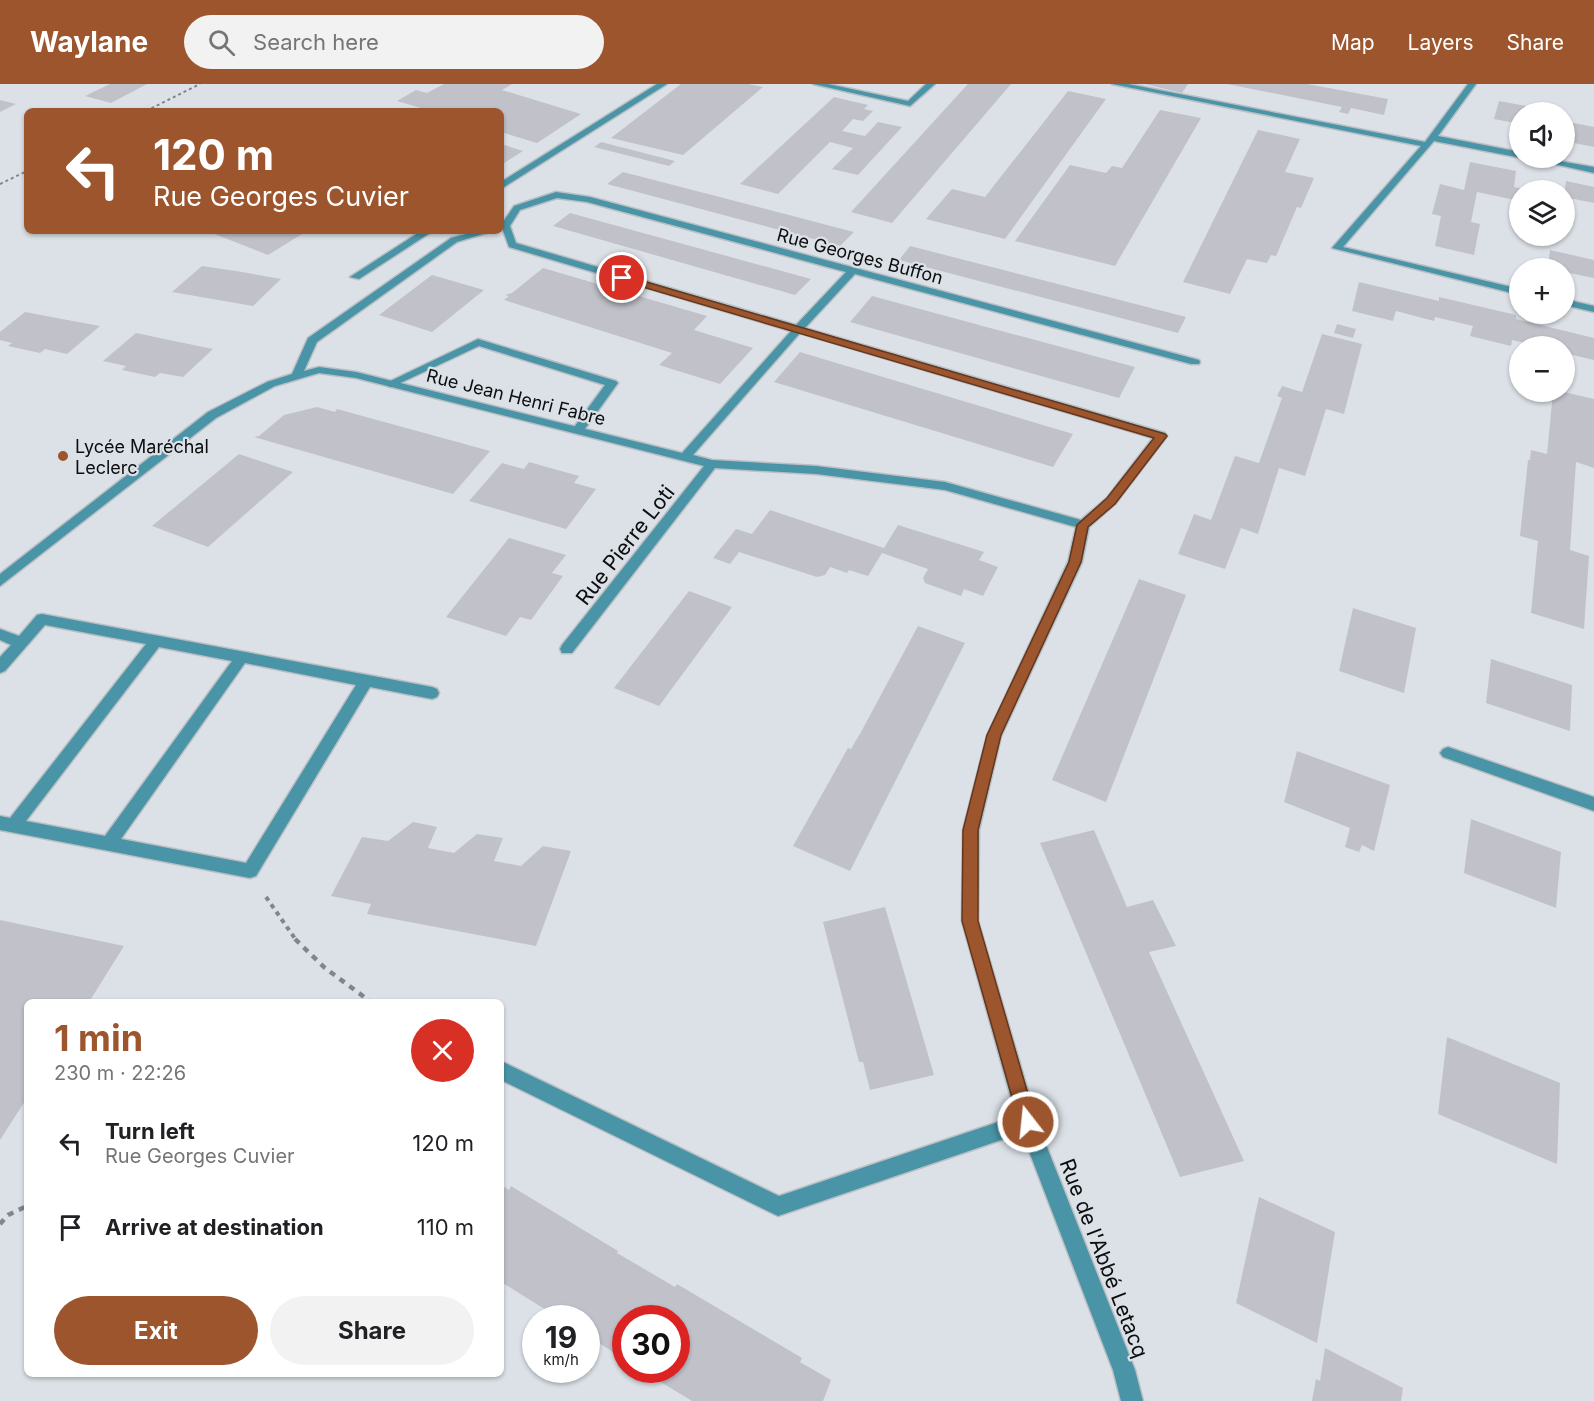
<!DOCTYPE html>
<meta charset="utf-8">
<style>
body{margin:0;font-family:Inter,sans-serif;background:#f2f2f2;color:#202124;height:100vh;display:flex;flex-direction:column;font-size:22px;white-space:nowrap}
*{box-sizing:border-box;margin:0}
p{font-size:20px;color:#757577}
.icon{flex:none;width:33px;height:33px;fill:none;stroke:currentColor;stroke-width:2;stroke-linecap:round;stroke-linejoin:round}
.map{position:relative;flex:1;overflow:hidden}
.details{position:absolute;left:24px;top:915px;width:480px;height:378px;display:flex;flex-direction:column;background:#fff;border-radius:9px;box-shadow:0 2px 4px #0004}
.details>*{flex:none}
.guide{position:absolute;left:24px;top:24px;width:480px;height:126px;border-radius:9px;box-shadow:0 2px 4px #0004;background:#9c552d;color:#fff;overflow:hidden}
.buttons{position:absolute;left:1509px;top:18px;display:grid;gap:12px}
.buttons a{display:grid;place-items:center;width:66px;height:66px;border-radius:50%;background:#fff;box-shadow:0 2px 4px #0004;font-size:30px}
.speed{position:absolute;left:522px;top:1221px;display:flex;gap:12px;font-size:30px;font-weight:700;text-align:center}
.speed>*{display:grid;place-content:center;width:78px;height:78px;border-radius:50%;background:#fff;box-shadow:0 2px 4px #0004;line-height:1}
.speed small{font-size:15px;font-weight:400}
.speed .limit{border:9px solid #d22;background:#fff;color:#111}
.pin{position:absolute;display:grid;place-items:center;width:51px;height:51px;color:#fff;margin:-26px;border:3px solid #fff;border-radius:50%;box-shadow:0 2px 6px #0007}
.me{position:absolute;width:66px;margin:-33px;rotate:344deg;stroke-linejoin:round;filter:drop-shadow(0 0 4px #0008)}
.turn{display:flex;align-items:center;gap:21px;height:126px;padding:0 30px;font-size:27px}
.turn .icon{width:78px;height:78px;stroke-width:2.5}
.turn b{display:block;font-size:42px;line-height:51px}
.round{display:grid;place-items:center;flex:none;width:63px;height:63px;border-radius:32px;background:#f2f2f2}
.headline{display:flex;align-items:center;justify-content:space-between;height:102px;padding:0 30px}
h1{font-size:36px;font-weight:700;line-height:45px;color:#9c552d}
.action{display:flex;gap:12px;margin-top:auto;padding:12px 30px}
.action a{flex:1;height:69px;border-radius:36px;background:#9c552d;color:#fff;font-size:24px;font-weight:700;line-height:69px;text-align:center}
.action a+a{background:#f2f2f2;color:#202124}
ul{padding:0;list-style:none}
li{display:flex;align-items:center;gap:18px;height:84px;padding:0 30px}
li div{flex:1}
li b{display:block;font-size:22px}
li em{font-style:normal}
header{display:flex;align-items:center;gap:36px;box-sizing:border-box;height:84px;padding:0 30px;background:#9c552d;color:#fff}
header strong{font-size:28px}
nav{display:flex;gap:33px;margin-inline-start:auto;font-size:21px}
.search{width:420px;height:54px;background:#f2f2f2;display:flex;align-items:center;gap:15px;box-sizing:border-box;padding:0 21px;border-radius:33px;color:#757577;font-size:22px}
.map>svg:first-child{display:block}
.building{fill:#c1c2c9}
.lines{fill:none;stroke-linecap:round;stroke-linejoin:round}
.lane-casing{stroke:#babfc4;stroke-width:3}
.street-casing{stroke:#babfc4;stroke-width:3}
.path-far2{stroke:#81868a;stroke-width:2;stroke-dasharray:3 3;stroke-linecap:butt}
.path-far1{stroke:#81868a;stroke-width:4;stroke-dasharray:4.5 4.5;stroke-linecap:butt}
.path{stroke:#81868a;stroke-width:4.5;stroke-dasharray:6 6;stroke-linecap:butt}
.lane{fill:#4994a6;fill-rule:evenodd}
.street{fill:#4994a6;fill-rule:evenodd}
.route{fill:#9c552d;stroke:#65371d;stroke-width:1.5}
.poi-dot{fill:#9c552d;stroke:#dbe1e7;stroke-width:2}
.labels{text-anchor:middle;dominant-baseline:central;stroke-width:4.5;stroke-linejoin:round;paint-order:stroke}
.far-street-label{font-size:18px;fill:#0b0d0f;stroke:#dbe1e7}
.far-poi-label{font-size:18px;fill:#0b0d0f;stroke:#dbe1e7;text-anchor:start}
.street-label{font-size:21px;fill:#0b0d0f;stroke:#dbe1e7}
</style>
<header>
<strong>Waylane</strong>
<div class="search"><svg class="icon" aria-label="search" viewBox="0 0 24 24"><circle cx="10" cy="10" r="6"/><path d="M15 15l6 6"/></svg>Search here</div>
<nav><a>Map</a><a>Layers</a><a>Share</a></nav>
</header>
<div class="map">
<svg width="1594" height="1317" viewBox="0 0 1594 1317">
<rect width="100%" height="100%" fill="#dbe1e7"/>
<!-- building -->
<g class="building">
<path d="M110,0H147L111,19L85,12Z"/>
<path d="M444,0H512L502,6L581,30L537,59L501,48V27H431L397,17L416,6L427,9Z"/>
<path d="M681,0H748L763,3L683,71L611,54Z"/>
<path d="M968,0H1011L892,139L851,128Z"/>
<path d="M1145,0H1188L1182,9Z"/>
<path d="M1227,0H1307L1388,15L1384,31L1351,24L1348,30L1339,28L1342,23Z"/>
<path d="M1068,7L1106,15L1005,155L926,135L952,105L985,113Z"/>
<path d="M834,13L868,21L864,25L873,27L863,37L853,35L842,47L865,52L878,38L902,43L858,91L832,85L853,64L830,58L778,110L740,100Z"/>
<path d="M0,16L16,20L0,28Z"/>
<path d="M1499,17L1552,27V28H1520V40L1494,35Z"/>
<path d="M1160,26L1201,34L1115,182L1015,157L1070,81L1106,89L1112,82L1122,84Z"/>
<path d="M1564,37L1594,43V63L1564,57Z"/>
<path d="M1258,46L1300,55L1285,88L1314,94L1301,124L1297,123L1276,172L1271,171L1267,179L1247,175L1230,210L1183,198Z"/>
<path d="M601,58L675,77L669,82L594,63Z"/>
<path d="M501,60L523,67L501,81Z"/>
<path d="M1470,78L1516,87L1514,103L1526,105L1520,106V117L1477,108L1471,138L1480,140L1474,171L1435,162L1441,132L1432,130L1440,100L1464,106Z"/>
<path d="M623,88L854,148L840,162L607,100Z"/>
<path d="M1566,97L1594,103V119L1564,113Z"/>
<path d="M570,129L811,195L795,211L553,142Z"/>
<path d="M207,147H307L268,171Z"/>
<path d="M910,162L1186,233L1178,249L899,176Z"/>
<path d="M1550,166L1594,176V194L1564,188V184H1548Z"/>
<path d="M202,182L236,187L281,195L253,222L172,208Z"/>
<path d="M543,184L707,232L694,246L753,264L720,300L659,281L672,269L504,216L509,212L505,211L512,209Z"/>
<path d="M432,191L484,206L432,248L379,231Z"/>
<path d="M1359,198L1439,217V213L1516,231V235L1594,254V276L1564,269V262H1524L1525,259L1512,256L1511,262L1470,252L1473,242L1435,233L1434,237L1396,227L1393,237L1352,227Z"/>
<path d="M872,212L1135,283L1119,314L850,238Z"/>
<path d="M25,228L62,235L100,242L67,270L45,265L40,269L8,262L12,259L0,256V248Z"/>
<path d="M1337,240L1356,245L1353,254L1334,249Z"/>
<path d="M136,249L174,257L213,265L183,293L160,289L155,293L122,286L126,282L103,277Z"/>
<path d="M1322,250L1362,260L1344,330L1326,325L1305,392L1279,384L1258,450L1241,444L1225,485L1178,470L1194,430L1211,436L1235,372L1259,379L1282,314L1277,312L1282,302L1302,308Z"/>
<path d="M800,268L1073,350L1053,383L774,298Z"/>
<path d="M1553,308H1564L1594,315V384L1576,378L1570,466L1589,472L1584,545L1531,529L1538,457L1520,452L1528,376H1530L1531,366L1547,370Z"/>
<path d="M317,323L335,328L337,325L490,367L453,410L254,353L259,352L284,331Z"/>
<path d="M239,370L293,388L208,463L152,442Z"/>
<path d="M529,378L579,392L574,399L596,405L566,445L469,417L502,379L524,385Z"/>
<path d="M770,426L884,464L898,441L984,468L979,476L998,483L983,512L964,505L961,512L925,499L923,494L928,485L882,469L868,492L849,486L847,489L830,483L825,491L817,493L739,468L730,480L713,474L736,445L752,450Z"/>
<path d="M509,454L566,471L552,489L563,492L531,536L520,533L506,552L446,533Z"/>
<path d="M1139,495L1186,511L1106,718L1052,696Z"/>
<path d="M689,507L732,523L659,622L614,604Z"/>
<path d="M1353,524L1416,544L1404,609L1339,587Z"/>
<path d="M918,542L965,559L850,787L793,762L848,664L851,665L861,648Z"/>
<path d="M1491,575L1572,601L1570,647L1486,619Z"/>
<path d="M1297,667L1390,701L1374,767L1362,761L1359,768L1345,763L1350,744L1284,718Z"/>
<path d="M1471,735L1561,768L1556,824L1464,789Z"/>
<path d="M413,738L437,743L428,764L454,769L477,750L503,754L494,777L521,782L543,762L571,767L536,862L367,830L371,820L331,812L362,753L388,757Z"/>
<path d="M1094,746L1127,823L1153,816L1176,862L1149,868L1244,1077L1180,1093L1040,759Z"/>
<path d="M885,823L934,991L870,1006L863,978H859L823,838Z"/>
<path d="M0,836L124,862L89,918H27V1014L0,1056Z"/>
<path d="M1447,953L1560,999L1557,1080L1438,1030Z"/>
<path d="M501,1101L509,1106L511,1102L618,1167L617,1169L675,1203L677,1200L802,1274L800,1278L831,1296L823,1317H692L641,1286H676V1234H626V1276L586,1251V1234H559L501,1198Z"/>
<path d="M1259,1113L1335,1148L1317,1259L1236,1219Z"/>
<path d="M1325,1264L1403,1304L1401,1317H1312L1316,1295L1320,1297Z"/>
</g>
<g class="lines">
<defs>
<g id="lane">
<path d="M657,0H667L501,105V98Z"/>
<path d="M813,0H828L908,17L926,0H935L910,22Z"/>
<path d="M421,147H433L359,195L350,193Z"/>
<path d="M478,255L616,297L618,299L582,349L578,350L572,346L605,301L479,262L394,302L390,303L384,300Z"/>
<path d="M42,530L432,603L437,605L439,609L437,613L432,615L370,603L256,792L250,794L0,746V732L10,734L146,560L45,541L5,587L0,589V573L11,561L0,556V545L19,552L37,531ZM159,563L232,577L105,752L26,737ZM245,579L356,601L246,779L121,755Z"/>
</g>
<g id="street">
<path d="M1112,0H1128L1425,58L1468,0H1476L1438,52L1520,68L1521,74L1434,57L1343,163L1520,205V211L1332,164L1421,62Z"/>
<path d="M1527,74H1542L1594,83V89Z"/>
<path d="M556,108L590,113L1199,276L1200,278L1199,280H1191L855,190L805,244L1165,349L1167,352L1115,420L1089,443L1082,478L1001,652L979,746L978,837L1037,1038L1135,1286L1143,1317H1121L1113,1286L1022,1049L778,1132L501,996V977L779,1112L1016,1032L962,837L963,746L987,652L1068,478L1076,443L945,406L816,390L715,384L572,569H562L560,565L562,561L704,382L356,294L319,289L275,302L216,334L0,502V490L208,328L267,298L292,290L308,254L451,154L477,147H493L457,158L317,258L304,287L319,283L356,288L682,369L791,247L509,163L501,141L514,122ZM557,114L587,118L846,188L796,241L516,159L510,142L520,126ZM800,249L1153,354L1107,414L1081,436L945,398L816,382L712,376L693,371Z"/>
<path d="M1564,215L1594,222V228L1564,221Z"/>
<path d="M1448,663L1594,713V727L1443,673L1440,669L1443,665Z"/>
</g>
</defs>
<!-- lane casing -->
<use href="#lane" class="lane-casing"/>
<!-- street casing -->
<use href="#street" class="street-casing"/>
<!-- path-far2 -->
<g class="path-far2">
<path d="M146,27L200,0"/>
<path d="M0,100L27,87"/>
</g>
<!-- path-far1 -->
<path class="path-far1" d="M266,813L296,856"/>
<!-- path -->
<g class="path">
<path d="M295,855L325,884L371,918"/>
<path d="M0,1140L8,1131L27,1122"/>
</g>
<!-- lane -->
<use href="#lane" class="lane"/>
<!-- street -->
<use href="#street" class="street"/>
</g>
<!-- route -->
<path class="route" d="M619,192H626L1165,350L1167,352L1115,420L1088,443L1081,478L1001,651L978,746V837L1036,1038L1034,1044L1028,1047L1021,1044L1019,1038L962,837L963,746L987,651L1069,478L1077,441L1107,414L1154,354L619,196Z"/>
<!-- markers -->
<circle class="poi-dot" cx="63" cy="372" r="6"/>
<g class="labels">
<!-- far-street labels -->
<g class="far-street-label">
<text transform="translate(860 172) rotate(15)">Rue Georges Buffon</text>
<text transform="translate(516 313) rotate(14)">Rue Jean Henri Fabre</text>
</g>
<!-- far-poi labels -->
<g class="far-poi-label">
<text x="75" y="362">Lycée Maréchal<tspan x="75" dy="21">Leclerc</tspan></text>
</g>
<!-- street labels -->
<g class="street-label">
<text transform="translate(625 461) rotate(-52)">Rue Pierre Loti</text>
<text transform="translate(1104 1174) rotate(69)">Rue de l'Abbé Letacq</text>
</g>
</g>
</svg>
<div class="buttons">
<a><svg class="icon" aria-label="sound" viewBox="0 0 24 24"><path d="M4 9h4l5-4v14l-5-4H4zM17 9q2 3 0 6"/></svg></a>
<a><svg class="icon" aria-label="layers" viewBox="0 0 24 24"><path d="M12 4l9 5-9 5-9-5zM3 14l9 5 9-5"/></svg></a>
<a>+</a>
<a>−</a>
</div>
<div class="speed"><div>19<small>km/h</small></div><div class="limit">30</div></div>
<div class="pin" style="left:622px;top:194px;background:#d93025"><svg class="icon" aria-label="arrive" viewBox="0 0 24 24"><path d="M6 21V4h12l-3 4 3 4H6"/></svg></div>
<svg class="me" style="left:1028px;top:1038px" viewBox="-20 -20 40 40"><circle r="17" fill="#9c552d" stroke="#fff" stroke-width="3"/><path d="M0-11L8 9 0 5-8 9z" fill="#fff"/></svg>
<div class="guide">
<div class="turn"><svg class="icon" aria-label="left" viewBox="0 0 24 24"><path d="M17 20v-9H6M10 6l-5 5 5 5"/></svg><div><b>120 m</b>Rue Georges Cuvier</div></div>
</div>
<section class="details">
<div class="headline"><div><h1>1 min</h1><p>230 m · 22:26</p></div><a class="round" style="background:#d93025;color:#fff"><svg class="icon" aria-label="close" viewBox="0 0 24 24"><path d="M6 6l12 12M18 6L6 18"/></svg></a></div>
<ul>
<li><svg class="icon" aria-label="left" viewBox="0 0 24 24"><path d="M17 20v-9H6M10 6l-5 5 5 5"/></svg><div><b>Turn left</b><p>Rue Georges Cuvier</p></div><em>120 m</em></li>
<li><svg class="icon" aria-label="arrive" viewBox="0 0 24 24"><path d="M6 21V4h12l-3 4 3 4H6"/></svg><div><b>Arrive at destination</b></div><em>110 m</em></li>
</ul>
<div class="action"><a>Exit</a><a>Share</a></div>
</section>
</div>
